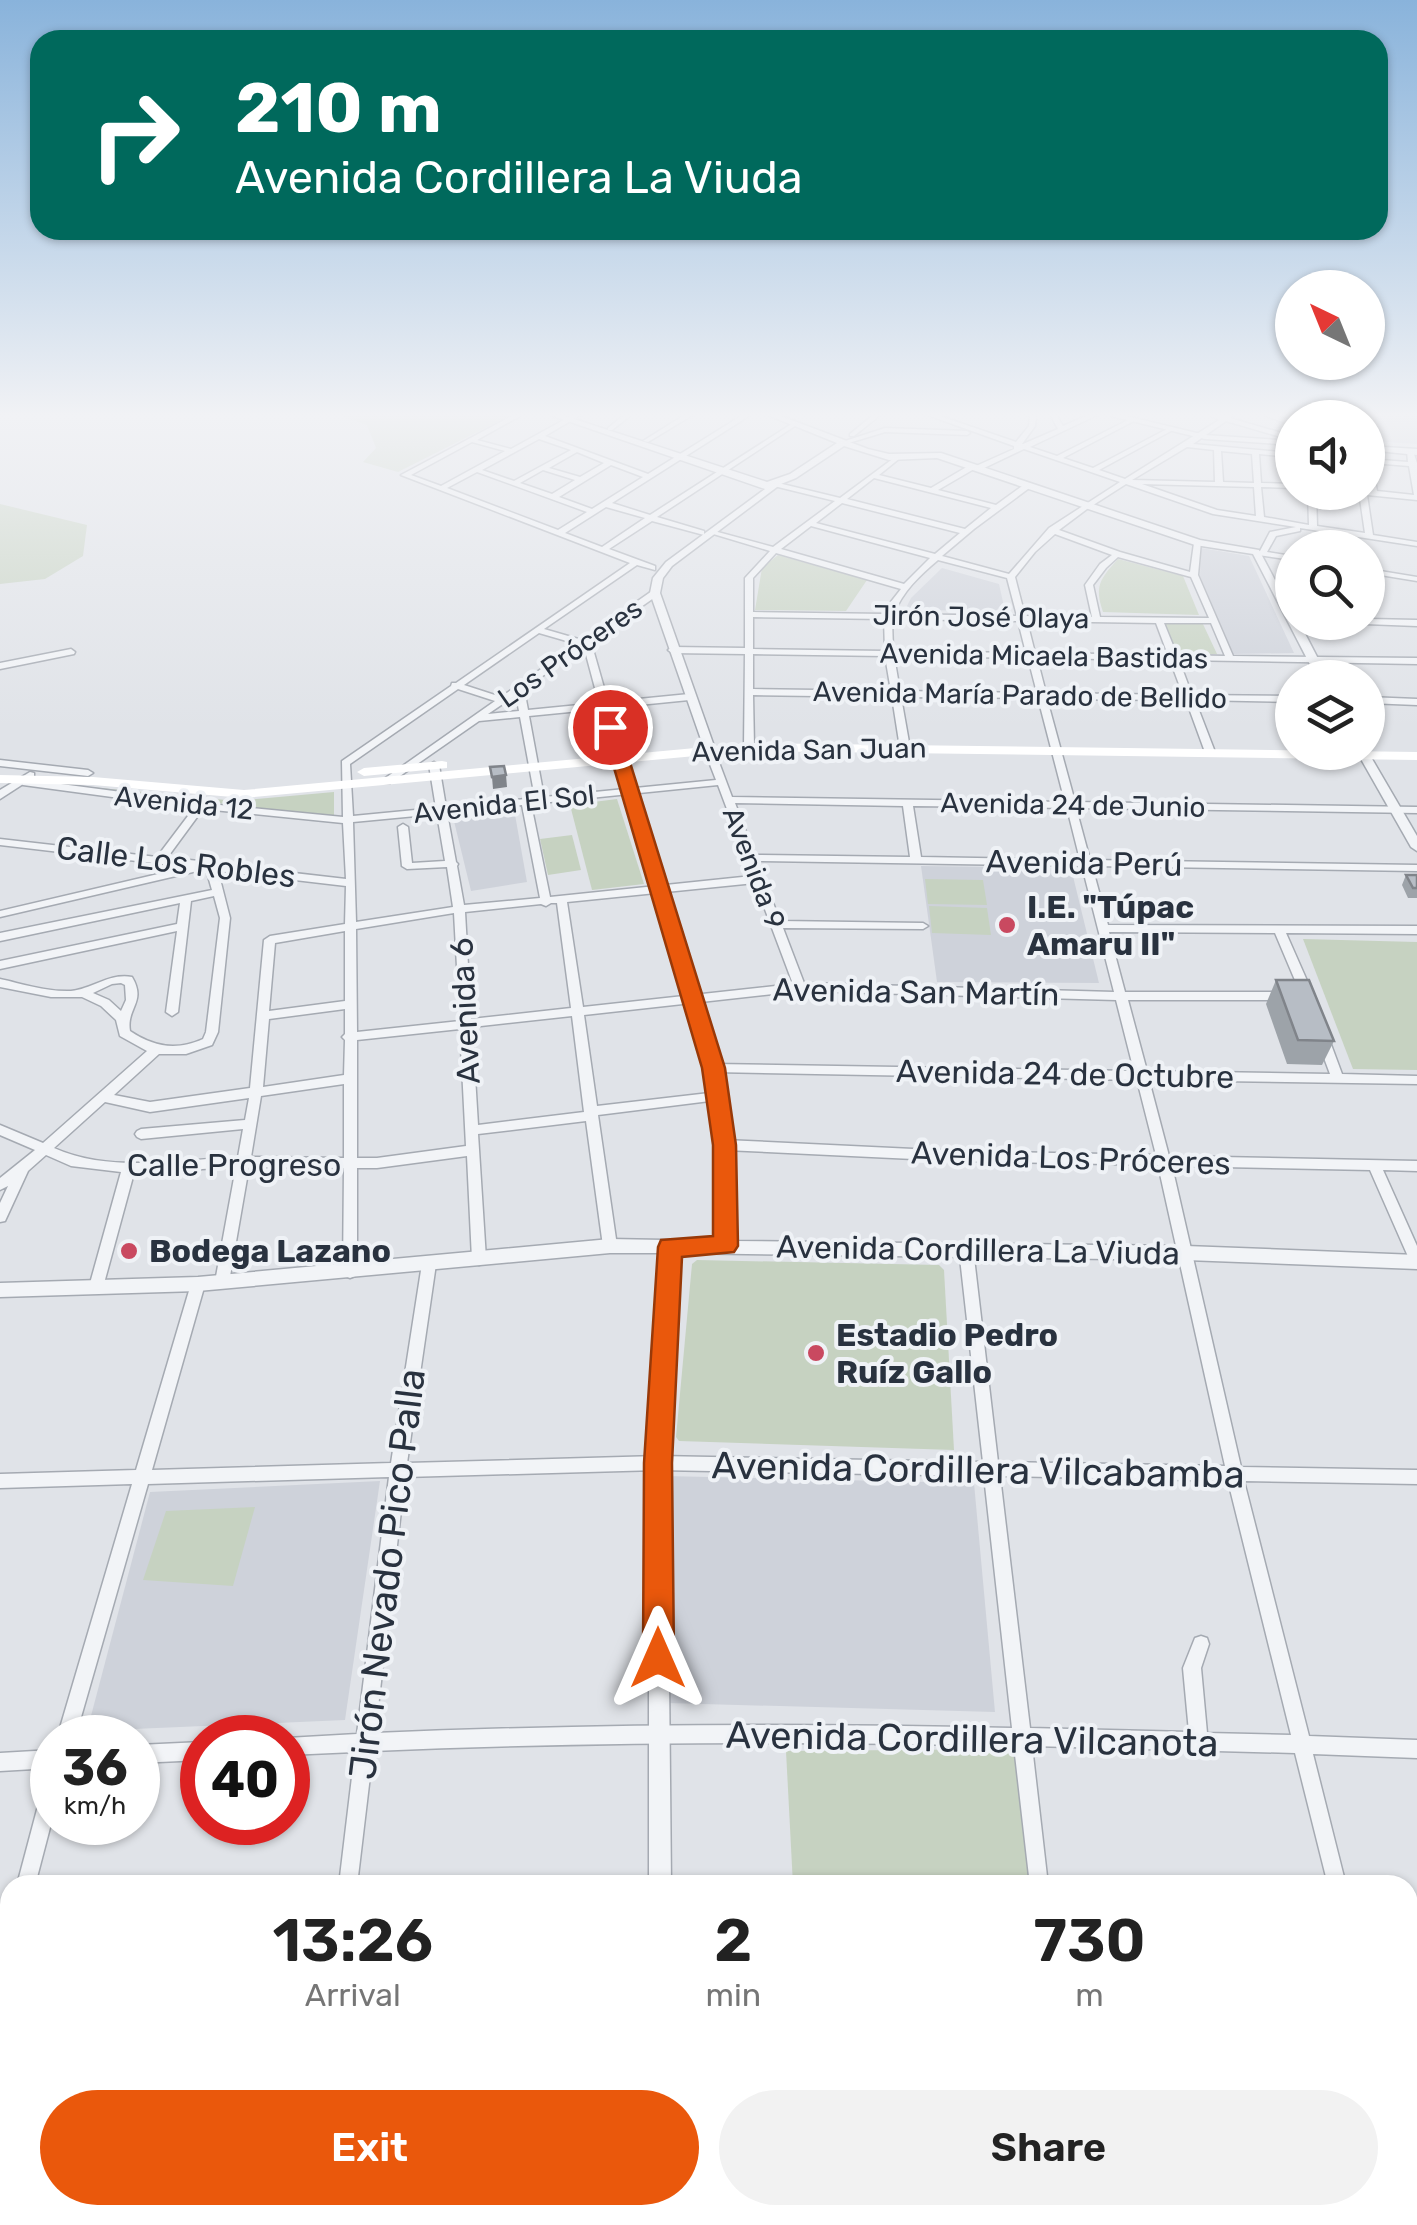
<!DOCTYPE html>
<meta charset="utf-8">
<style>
body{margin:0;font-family:Rubik,sans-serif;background:#f2f2f2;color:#222;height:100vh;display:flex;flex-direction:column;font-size:38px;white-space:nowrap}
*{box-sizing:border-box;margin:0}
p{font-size:32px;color:#767676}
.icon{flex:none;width:55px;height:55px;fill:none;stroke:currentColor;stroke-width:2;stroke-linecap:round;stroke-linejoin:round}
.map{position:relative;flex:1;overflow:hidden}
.drawer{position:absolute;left:0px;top:1875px;width:1418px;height:350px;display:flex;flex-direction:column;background:#fff;border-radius:30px 30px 0 0;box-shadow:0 2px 8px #0004}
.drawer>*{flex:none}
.banner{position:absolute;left:30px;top:30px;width:1358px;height:210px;border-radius:30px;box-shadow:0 2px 8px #0004;background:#00695c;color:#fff;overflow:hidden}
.needle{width:65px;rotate:317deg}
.tools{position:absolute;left:1275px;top:270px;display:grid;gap:20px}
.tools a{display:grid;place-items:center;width:110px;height:110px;border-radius:50%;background:#fff;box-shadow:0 2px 8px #0004;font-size:50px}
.speed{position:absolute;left:30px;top:1715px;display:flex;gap:20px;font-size:50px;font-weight:700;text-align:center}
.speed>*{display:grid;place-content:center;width:130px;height:130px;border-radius:50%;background:#fff;box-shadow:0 2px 8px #0004;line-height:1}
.speed small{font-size:25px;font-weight:400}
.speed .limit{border:15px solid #d22;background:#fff;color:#111}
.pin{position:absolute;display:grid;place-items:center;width:85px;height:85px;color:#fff;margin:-42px;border:5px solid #fff;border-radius:50%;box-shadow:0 2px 10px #0007}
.me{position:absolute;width:110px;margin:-55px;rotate:0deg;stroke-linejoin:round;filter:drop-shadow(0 0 8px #0008)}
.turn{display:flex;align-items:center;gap:35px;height:210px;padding:0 40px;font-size:45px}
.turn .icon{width:130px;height:130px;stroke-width:2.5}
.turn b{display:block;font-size:70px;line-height:85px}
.eta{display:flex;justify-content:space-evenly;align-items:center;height:170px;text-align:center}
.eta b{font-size:60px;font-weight:600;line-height:70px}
.action{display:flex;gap:20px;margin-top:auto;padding:20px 40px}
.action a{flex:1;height:115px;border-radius:60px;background:#ea580c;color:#fff;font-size:40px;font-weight:600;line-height:115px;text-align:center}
.action a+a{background:#f2f2f2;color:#222}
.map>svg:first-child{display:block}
.built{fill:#ced2da}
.green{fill:#c6d2c1}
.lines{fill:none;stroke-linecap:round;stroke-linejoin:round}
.minor-casing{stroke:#a5aab2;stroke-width:3}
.tertiary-casing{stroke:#a5aab2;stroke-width:3}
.minor{fill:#f2f4f7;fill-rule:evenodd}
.tertiary{fill:#f2f4f7;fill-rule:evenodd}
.secondary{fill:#fff;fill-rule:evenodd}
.wall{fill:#9da3a9}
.shaded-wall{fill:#80848a}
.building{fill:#b7bdc5;stroke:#80848a;stroke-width:2.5}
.route{fill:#ea580c;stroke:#983908;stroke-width:2.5}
.poi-dot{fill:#c94960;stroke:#eff2f6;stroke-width:4}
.labels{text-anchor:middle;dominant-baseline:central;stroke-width:8;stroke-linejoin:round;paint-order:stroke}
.far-street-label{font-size:28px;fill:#29323f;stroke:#eff2f6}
.street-label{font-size:32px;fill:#29323f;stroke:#eff2f6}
.poi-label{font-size:32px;font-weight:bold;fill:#29323f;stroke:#eff2f6;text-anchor:start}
.near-street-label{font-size:38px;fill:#29323f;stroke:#eff2f6}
</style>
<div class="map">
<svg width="1417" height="2225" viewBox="0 0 1417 2225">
<rect width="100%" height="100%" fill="#e0e3e8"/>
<!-- built -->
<g class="built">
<path d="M1381,416H1417V444L1368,441Z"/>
<path d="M1201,548L1249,556L1294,653L1233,654L1200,576Z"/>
<path d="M942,568L999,584L1005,611L905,610L911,598Z"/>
<path d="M514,809L527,882L471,891L453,817Z"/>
<path d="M921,866L1071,868L1099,983L937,982Z"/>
<path d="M665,1476L974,1483L995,1712L667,1703Z"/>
<path d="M380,1481L345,1720L87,1731L150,1492Z"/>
</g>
<!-- green -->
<g class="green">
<path d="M342,416H509L398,472L363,462L376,448L367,425Z"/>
<path d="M0,504L87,525L83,556L45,579L0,584Z"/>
<path d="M778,555L863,579L867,580L846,611L755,610L762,568Z"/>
<path d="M1118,559L1183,576L1199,615L1103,612C1094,586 1100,579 1118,559Z"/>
<path d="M1161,621L1202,622L1217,654H1175Z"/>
<path d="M59,784L236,801L334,792V817Z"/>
<path d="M617,799L644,884L592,890L570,805Z"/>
<path d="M572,835L581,870L548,875L540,839Z"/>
<path d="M925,879L983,880L987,905L928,904Z"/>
<path d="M929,906L987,908L991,935L932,933Z"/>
<path d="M1303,939L1417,942V1070L1353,1069Z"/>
<path d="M697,1260L939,1265L944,1270L954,1450L679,1441L676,1437L692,1264Z"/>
<path d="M255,1507L233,1586L143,1580L166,1511Z"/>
<path d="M1015,1749L1032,1885H793L786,1751Z"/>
</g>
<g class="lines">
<defs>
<g id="minor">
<path d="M512,416H520L477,440L511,449L571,416H579L545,436L648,474L741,416H749L612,503L650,515L793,423L798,424L657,517L704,531V535L652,521L609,549L655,566V570L637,565L544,629L582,640L652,591H658V595L591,642L608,702L689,694L694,697L689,700L609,708L621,749L616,752L611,749L600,709L529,716L544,797L716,780L704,749L709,746L714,749L732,797L1065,802L1038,698L901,697L910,748L905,751L900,748L892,697L753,695L754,747L749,750L744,747L745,654L672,653L668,650L672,647L745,648V578L770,551L710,533L714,531L773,547L835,501L774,486V482L840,498L898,455L901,457L900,458L879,475L931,488L970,465L976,466L1014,449V446L930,416H940L1016,442L1029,426L1030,416H1036L1035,426L1022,444H1023L1058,429L1051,416H1057L1063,426L1086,416H1095L1030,447L1057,456L1130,419H1134V421L1063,458L1093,468L1167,429H1171V431L1099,470L1125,479L1219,420L1211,416H1232L1230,418L1292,436L1291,440L1226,421L1193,444L1292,453V457L1259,454L1261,483L1292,484V488L1261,487L1264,517L1309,525L1308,492H1316L1317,526L1365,533L1359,492L1370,490L1368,459L1408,462L1407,451L1410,449L1413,451L1417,463V500L1367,495L1373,535L1417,542V546L1300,528V531L1276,536L1267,552L1292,556V560L1258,555L1254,553L1260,551L1270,532L1296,527L1213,514L1126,484L1087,509L1059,530L1120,552L1190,572L1194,543L1201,541L1198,575L1233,656L1417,658V664L1179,660L1192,695L1292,696V702L1195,700L1215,752L1210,755L1205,752L1186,700L1047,699L1075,802L1417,807V813L1076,808L1090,860L1417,865V871L1092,866L1108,925L1417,926V934L1286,933L1312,992L1306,996L1300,992L1275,933L1109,932L1125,992H1285L1291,996L1285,1000H1128L1147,1071L1330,1074L1317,1039L1323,1035L1329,1039L1342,1074L1417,1076V1084L1149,1080L1169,1156L1417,1161V1171L1383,1170L1417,1246V1267L1412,1265L1410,1261L1370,1170L1172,1166L1241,1467L1417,1470V1484L1244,1481L1309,1736L1417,1740V1758L1313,1754L1346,1885H1328L1295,1753L1032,1746L1048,1885H1030L1014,1746C801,1741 586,1742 373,1751L357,1885H339L355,1752L288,1755L287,1738L357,1734L389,1477L148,1484L75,1738H57L132,1484L0,1488V1474L136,1470L191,1284L193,1280L198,1278L203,1280L205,1284L152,1470L391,1463L422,1264L424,1260L429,1258L434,1260L436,1264L407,1463L658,1456L983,1462L959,1249L961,1245L966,1244L971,1245L973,1249L998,1462L1225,1466L1158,1165L955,1161L725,1150L720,1148L719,1145L720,1142L725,1140L955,1151L1156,1155L1137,1080L714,1072L708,1068L714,1064L1134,1071L1116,1000L800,991L584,1015L597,1106L718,1092L724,1096L718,1100L598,1115L617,1246L615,1250L610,1251L605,1250L603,1246L586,1121L478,1134L486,1259L484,1263L479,1265L474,1263L472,1259L467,1156L377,1168H357V1272L355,1276L350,1278L345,1276L343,1272L344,1168L249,1167L229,1282L227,1286L222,1288L217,1286L215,1282L236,1167L134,1173L103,1287L101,1291L96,1293L91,1291L89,1287L121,1172L71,1166L46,1155L28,1171L5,1221L0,1222V1203L8,1186L0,1190V1178L35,1150L0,1135V1125L43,1143L147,1051L120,1036L116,1020L101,1006L82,997H51L0,987V979C23,984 47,992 71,991C93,989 108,973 132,977C147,1002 126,1008 130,1031C154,1047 176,1051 203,1039L206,1032L220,918L214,896L191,901L178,1012L172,1016L166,1012L177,931L0,969V961L177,924L180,903L0,941V933L212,890L206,869L0,917V911L188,867L0,845V839L157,857L194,808L23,785L18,782L23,779L220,805L343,817L342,761L451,686L452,683H456L630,563L401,475ZM539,439L571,450L514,481L482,470ZM472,442L505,451L441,486L411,475ZM1187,447L1214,450L1215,482L1132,480ZM1024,449L1120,482L1049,528L1009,574L942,556L974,529L1032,486L1025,484L996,505L938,490L974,469L980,470ZM1221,451L1252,454L1254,483L1223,482ZM577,452L604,463L580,477L549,468ZM1372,463L1409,466L1414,495L1377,491ZM611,465L643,477L592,509L559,497ZM543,470L575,480L552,494L520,483ZM477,472L587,512L558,530L447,488ZM874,478L991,508L965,529L847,499ZM1142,484L1254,487L1256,516L1217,510ZM842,503L960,533L935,554L816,523ZM606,507L645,518L602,547L565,533ZM811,526L930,558L904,584L781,549ZM1055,534L1112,555L1100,564L1085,585L1092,617L1025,616L1015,577L1035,552ZM776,553L901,589L890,603L885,614L753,612V578ZM1118,557L1191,577L1209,618L1100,617L1093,585L1106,568ZM938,560L1007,578L1017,616L894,614C902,592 920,575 938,560ZM753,617L884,619L885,651L753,649ZM892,619L1018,621L1026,653L893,651ZM1027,621L1156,623L1168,655L1035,653ZM1164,623H1211L1225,656L1177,655ZM539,633L577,644L501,697L464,685ZM584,647L599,703L528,710L524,689ZM753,654L885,656L891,691L753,689ZM894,656L1028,658L1037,693L900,691ZM1037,658L1170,660L1183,695L1046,693ZM458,689L495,701L384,779V783H390L479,721L520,717L535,798L446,807L439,765L434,762L429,765L436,808L353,816L350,764ZM516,695L519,711L488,714ZM718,785L752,876L550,897L531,804ZM735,803L903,806L910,857L755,855ZM522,805L540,898L464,905L457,866L458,864L456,862L447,813ZM913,806L1067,808L1080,860L921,857ZM203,809L343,823L346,879L216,864L211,862L167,858ZM437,814L445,861L412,863L408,827L403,824L398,827L402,866L407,869L447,867L453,907L356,922L353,822ZM757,861L1082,866L1114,992L804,983L783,928L923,929L928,926L923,923L780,921ZM218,871L346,886L345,924L270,936L264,940L250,1088L150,1102L114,1095L159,1054H186L212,1045L218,1032L230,918ZM755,883L793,984L583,1007L567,902ZM551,903H557L571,1008L471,1019L465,912L541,904L546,906ZM454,913L460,1021L357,1032L356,929ZM345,931V1001L269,1011L275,943ZM112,984L121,983L125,985L126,1000L121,1011L109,1000L93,993ZM345,1009V1034L342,1037L345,1040L344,1075L263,1087L269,1019ZM572,1016L584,1112L478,1125L472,1027ZM460,1029L466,1146L377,1158H357V1040ZM344,1084V1158L251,1157L261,1096ZM249,1098L245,1120L141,1129L137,1131L135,1134L137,1137L141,1139L243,1129L238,1157C178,1160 110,1173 54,1148L105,1102L150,1112ZM658,1470L984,1476L1012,1728C800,1723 587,1724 375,1733L405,1477ZM1000,1476L1228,1481L1291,1735L1207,1733L1201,1668L1209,1644L1207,1638L1201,1636L1195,1638L1183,1668L1189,1732L1030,1728Z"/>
<path d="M623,416H630L612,430H608V428Z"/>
<path d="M683,416H691L648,442L643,441Z"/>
<path d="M872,416H879L854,436H850V434Z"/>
<path d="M1266,416H1276L1292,421V425Z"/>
<path d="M1315,416H1322L1314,418Z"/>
<path d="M1334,416L1345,418H1335Z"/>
<path d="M1372,416H1379L1368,426V421Z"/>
<path d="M885,428L967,431L970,433L967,435L885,432L842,445L839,443Z"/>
<path d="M1368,569L1417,577V581L1368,573Z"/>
<path d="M1368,619L1417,620V626L1365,624Z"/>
<path d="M71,649L75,652L74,654L0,669V663Z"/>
<path d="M1368,697L1417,699V705L1368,703Z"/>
<path d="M0,760L88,770L93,773L88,776L0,766Z"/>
<path d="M202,1742V1760L138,1763V1745Z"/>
<path d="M52,1750V1768L0,1771V1753Z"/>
<path d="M52,1778V1820L35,1885H17L43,1787L46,1781Z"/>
<path d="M10,1934V1981L7,1988L0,1991V1945L3,1937Z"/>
<path d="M1408,2104L1417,2105V2125L1408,2124Z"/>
<path d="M10,2107V2127L0,2128V2108Z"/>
<path d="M1408,2158L1416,2161L1417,2165V2218L1409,2215L1408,2210Z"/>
<path d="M297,2215H319L317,2225H295Z"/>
<path d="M1067,2215H1089L1091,2225H1069Z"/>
</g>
<g id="tertiary">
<path d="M553,416H565L767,482L790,474L837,443L770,416H781L868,449L889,454L941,453L1200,540L1259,550L1292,612V622H1299L1328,678H1317L1253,554L1195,545L937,458L889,460L844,446L796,478L781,484L672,566L663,578L660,593L715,749L713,751H705L650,593L653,578L666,562L765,489Z"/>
<path d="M1111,416H1126L1205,435L1292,441V445L1205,439Z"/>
<path d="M1368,446L1417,449V455L1368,450Z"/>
<path d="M616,746L622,749L721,1068L733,1145L734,1241L1186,1246L1417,1255V1269L1186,1260L678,1253L667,1463L671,1885H649V1463L661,1253H610L198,1291L0,1297V1283L198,1277L610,1239L718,1241L717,1145L707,1068L610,749Z"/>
<path d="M1357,752H1368L1417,836V851L1411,847Z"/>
<path d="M30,772L34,773V777L0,799V790Z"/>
<rect x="648" y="2215" width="26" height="10"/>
</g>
</defs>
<!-- minor casing -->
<use href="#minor" class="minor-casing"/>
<!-- tertiary casing -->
<use href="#tertiary" class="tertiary-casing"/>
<!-- minor -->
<use href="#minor" class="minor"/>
<!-- tertiary -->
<use href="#tertiary" class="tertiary"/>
<!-- secondary -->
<g class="secondary">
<path d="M749,743L1417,752V760L749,751L244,798L93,785L0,783V775L93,777L244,790Z"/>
<path d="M442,761L447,762V768L364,776L357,772L364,768Z"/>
</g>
</g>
<!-- wall -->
<g class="wall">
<path d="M1406,875H1417V898H1408L1402,885Z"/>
<path d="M1276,980L1334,1041L1322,1065L1287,1064L1266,1004Z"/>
</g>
<!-- shaded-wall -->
<path class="shaded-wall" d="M506,775L507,787L493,789L492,777Z"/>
<!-- building -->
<g class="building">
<path d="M504,766L506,775L492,777L490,767Z"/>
<path d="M1406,875H1417V888H1413Z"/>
<path d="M1276,980H1309L1334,1041L1298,1040Z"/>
</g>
<!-- sky -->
<linearGradient id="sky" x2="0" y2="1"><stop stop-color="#89b3db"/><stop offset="0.57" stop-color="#f1f2f5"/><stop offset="1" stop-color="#f1f2f5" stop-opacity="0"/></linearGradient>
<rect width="1417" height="728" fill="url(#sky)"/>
<!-- route -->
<path class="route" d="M610,722L619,727L725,1068L736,1145L738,1246L734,1252L682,1257L672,1463L674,1658L669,1669L658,1673L647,1669L643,1658L644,1463L658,1247L661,1240L713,1236V1145L702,1068L602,727Z"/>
<!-- markers -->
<g class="poi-dot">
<circle cx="1007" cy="925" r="10"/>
<circle cx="129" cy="1251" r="10"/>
<circle cx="816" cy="1353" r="10"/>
</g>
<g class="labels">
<!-- far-street labels -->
<g class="far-street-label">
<text transform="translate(981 617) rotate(1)">Jirón José Olaya</text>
<text transform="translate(570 653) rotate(-35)">Los Próceres</text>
<text transform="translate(1044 656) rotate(1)">Avenida Micaela Bastidas</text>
<text transform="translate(1020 695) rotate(1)">Avenida María Parado de Bellido</text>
<text transform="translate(809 750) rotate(-1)">Avenida San Juan</text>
<text transform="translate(184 803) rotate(6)">Avenida 12</text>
<text transform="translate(504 804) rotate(-6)">Avenida El Sol</text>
<text transform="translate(1073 805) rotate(1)">Avenida 24 de Junio</text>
<text transform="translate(754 868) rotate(69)">Avenida 9</text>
</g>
<!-- street labels -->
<g class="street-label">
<text transform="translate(176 862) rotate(7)">Calle Los Robles</text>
<text transform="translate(1084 863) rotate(1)">Avenida Perú</text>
<text transform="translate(916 992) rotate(1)">Avenida San Martín</text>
<text transform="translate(465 1011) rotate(-93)">Avenida 6</text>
<text transform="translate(1065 1074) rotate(1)">Avenida 24 de Octubre</text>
<text transform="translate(1071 1158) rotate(2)">Avenida Los Próceres</text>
<text x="234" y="1165">Calle Progreso</text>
<text transform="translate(978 1250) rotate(1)">Avenida Cordillera La Viuda</text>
</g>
<!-- poi labels -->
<g class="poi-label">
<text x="1027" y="907">I.E. "Túpac<tspan x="1027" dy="37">Amaru II"</tspan></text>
<text x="149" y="1251">Bodega Lazano</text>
<text x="836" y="1335">Estadio Pedro<tspan x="836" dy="37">Ruíz Gallo</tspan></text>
</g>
<!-- near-street labels -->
<g class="near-street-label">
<text transform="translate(978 1470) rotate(1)">Avenida Cordillera Vilcabamba</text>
<text transform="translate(387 1574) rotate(-83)">Jirón Nevado Pico Palla</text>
<text transform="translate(972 1739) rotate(1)">Avenida Cordillera Vilcanota</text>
</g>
</g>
</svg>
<div class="tools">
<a><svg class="needle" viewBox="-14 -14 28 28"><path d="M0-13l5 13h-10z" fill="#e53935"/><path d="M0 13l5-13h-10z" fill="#767676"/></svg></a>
<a><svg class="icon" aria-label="sound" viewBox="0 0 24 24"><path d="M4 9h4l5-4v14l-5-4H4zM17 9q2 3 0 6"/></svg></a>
<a><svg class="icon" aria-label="search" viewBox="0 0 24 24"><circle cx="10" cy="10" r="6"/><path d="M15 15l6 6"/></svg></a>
<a><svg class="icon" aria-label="layers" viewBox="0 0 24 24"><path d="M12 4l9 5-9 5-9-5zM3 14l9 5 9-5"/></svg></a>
</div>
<div class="speed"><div>36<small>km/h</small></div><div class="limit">40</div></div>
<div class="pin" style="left:610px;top:727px;background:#d93025"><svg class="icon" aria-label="arrive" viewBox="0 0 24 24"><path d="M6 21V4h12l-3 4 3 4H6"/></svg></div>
<svg class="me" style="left:658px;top:1658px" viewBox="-20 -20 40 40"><path d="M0-17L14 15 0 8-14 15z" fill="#ea580c" stroke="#fff" stroke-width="4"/></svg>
<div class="banner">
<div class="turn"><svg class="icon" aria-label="right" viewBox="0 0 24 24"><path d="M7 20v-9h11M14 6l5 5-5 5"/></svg><div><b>210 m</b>Avenida Cordillera La Viuda</div></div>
</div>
<section class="drawer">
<div class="eta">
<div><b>13:26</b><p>Arrival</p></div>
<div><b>2</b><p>min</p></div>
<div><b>730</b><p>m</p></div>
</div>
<div class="action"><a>Exit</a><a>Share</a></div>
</section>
</div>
